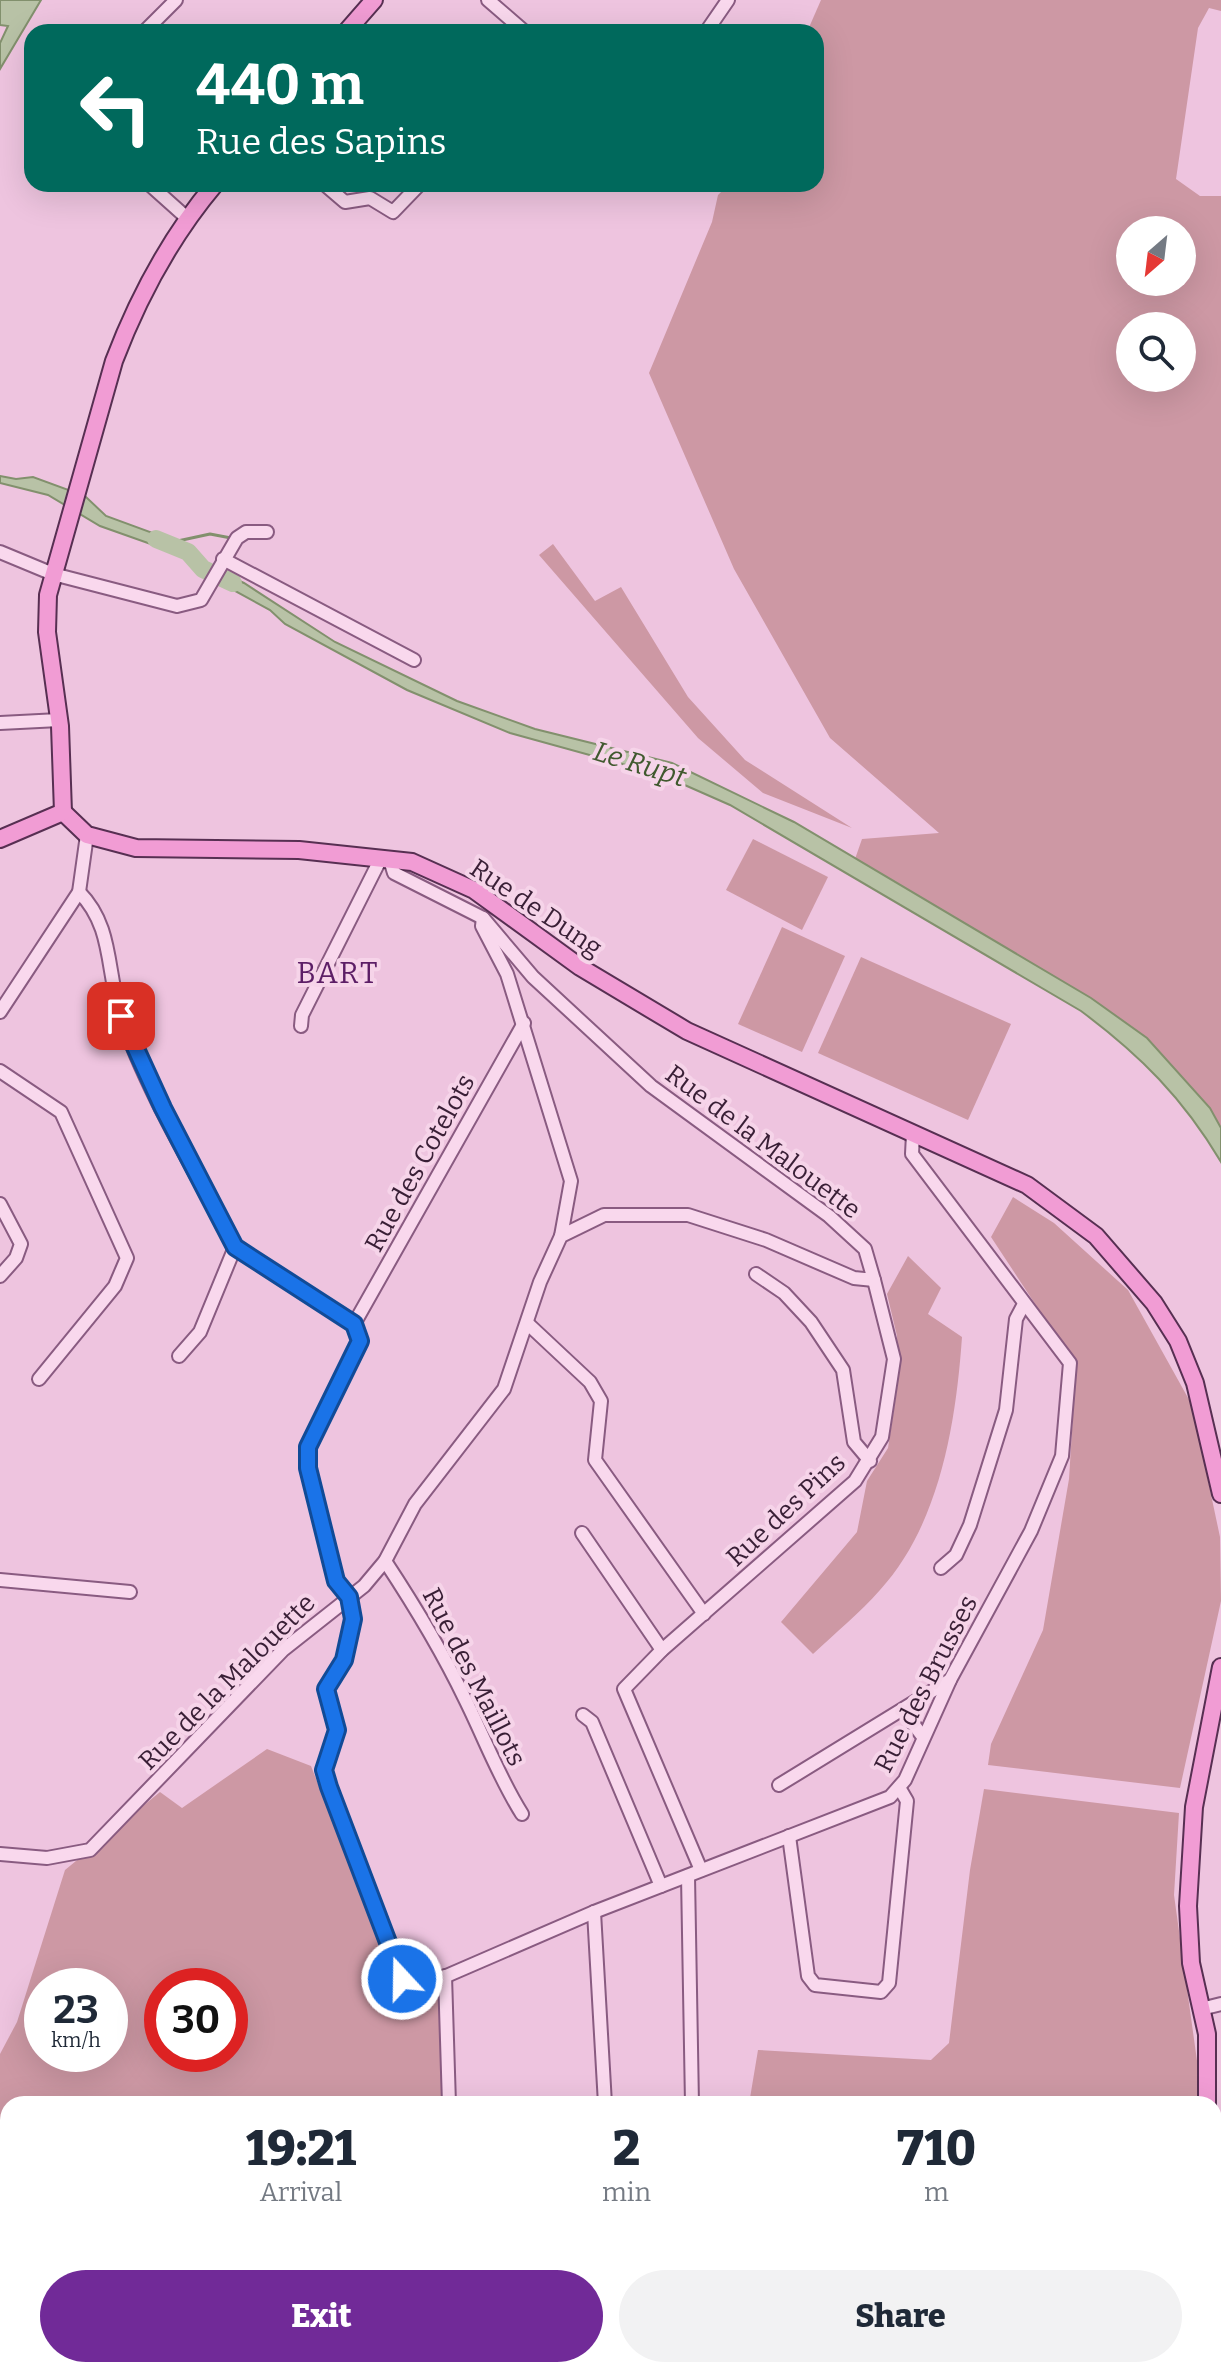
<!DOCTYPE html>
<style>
body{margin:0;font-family:Bitter,serif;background:#f2f2f3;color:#1f2937;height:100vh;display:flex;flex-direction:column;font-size:30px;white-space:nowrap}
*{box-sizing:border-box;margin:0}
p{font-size:26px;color:#747a83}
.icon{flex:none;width:44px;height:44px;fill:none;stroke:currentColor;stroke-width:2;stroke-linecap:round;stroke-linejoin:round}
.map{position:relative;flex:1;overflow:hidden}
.sheet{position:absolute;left:0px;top:2096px;width:1222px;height:282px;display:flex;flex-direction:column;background:#fff;border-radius:24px 24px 0 0;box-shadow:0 8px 32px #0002}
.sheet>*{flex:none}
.hud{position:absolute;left:24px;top:24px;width:800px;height:168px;border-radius:24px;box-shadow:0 8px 32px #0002;background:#00695c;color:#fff;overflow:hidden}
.needle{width:52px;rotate:208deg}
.controls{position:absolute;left:1116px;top:216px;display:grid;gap:16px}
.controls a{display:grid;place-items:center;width:80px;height:80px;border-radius:50%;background:#fff;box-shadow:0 8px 32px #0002;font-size:40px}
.speed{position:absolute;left:24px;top:1968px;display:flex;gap:16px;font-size:40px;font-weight:700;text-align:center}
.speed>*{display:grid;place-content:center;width:104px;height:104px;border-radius:50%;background:#fff;box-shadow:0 8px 32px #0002;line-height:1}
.speed small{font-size:20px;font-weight:400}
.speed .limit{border:12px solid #d22;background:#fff;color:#111}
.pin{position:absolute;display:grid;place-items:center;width:68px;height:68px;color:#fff;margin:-34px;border-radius:16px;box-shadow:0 4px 12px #0006}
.me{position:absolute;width:88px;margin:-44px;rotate:339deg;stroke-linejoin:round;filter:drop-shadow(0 0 6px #0008)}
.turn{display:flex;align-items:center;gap:28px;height:168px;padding:0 40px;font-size:36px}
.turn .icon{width:104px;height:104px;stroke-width:2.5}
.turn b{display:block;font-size:56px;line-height:68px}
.eta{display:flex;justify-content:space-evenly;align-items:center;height:136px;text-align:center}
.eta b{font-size:48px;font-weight:800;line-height:56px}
.action{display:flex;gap:16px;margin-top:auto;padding:16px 40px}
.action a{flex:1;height:92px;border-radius:48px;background:#712a98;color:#fff;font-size:32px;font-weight:800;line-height:92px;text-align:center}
.action a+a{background:#f2f2f3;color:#1f2937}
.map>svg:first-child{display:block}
.green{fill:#cd98a4;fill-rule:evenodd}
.water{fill:#b8c2a6;stroke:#82906d;stroke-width:2}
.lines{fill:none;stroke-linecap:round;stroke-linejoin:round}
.stream{stroke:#82906d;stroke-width:3}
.river{stroke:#b8c2a6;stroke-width:18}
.minor-casing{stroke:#895b81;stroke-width:16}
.major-casing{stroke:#572f52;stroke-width:20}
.minor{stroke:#f9d8ed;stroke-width:12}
.major{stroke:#f19cd4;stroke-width:16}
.route-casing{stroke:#114b97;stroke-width:20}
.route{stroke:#1a73e8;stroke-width:14}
.labels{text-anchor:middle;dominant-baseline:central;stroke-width:8;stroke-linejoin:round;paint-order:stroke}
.street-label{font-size:26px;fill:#391f36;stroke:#f6d4e9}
.water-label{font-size:28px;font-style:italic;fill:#40592e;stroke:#f6d4e9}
.quarter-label{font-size:30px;letter-spacing:2px;fill:#5c1e66;stroke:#f6d4e9}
</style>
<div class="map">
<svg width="1221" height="2377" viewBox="0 0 1221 2377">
<rect width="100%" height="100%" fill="#eec4df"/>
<!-- green -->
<g class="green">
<path d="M821,0H1221V11L1209,8L1198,28L1176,179L1200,196H1221V1140L1140,1037L1050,974L855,859L862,839L939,833L830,738L734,569L649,373L712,222L718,195L729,184H816V32H807ZM1130,230H1182V282H1130ZM1130,326H1182V378H1130Z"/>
<path d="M553,544L595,601L621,587L688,697L745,760L852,828L763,793L698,738L539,555Z"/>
<path d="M753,839L828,877L802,930L726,890Z"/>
<path d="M782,927L845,956L802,1052L738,1024Z"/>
<path d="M861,957L1011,1024L968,1120L818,1053Z"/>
<path d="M1013,1197L1054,1223L1128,1290L1192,1405L1220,1537L1221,1601L1180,1788L988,1765L991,1744L1043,1630L1069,1479L1076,1366L991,1237Z"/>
<path d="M908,1256L941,1288L928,1314L962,1337C956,1423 940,1524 880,1590C860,1613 835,1633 813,1654L781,1622L857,1532L867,1481L888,1448L898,1382L897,1336L887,1294Z"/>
<path d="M267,1749L311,1766L405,2004L441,1995V2104H8V2370H1214V2184L1221,2185V2377H0V2054L17,2022L65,1870L160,1792L182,1808ZM42,1986H110V2054H42ZM162,1986H230V2054H162Z"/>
<path d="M984,1789L1179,1813L1174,1895L1198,2068L1197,2104H749L758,2050L931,2060L949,2043L970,1870Z"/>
</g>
<!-- water -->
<g class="water">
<path d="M0,0H41L0,69V43L8,26L0,25Z"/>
<path d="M0,476L16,479L33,477L85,496L106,516L180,543L176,553L100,526L48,495L0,483Z"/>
<path d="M222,573L244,583L335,642L457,701L535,729L672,763L794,822L1091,998L1147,1038L1210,1108L1221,1128V1162C1183,1098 1140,1055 1081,1011L730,805L662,775L510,733L407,690L285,624L270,610L215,580Z"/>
</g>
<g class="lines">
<!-- stream -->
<path class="stream" d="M173,542L210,534L231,538"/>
<!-- river -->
<path class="river" d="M156,539L188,552L203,569L233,583"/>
<defs>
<g id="minor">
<path d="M488,0L525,32"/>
<path d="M144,32L176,0"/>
<path d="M706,32L728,0"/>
<path d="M149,184L187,218"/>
<path d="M324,184L345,202L370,198L393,212L420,184"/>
<path d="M0,552L53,574L177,606L201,600L237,538L246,532H267"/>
<path d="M223,559L414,660"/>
<path d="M0,723L59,720"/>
<path d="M79,892C114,927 106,972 121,1016C146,1091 198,1176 235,1247L200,1332L179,1356"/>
<path d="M483,918L482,926L507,974L571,1181L561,1236"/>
<path d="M0,1012L79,892L87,835"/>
<path d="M301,1026L302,1015L381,858"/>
<path d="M0,1071L61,1112L127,1258L115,1286L39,1379"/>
<path d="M0,1204L21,1244L16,1258L0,1276"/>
<path d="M235,1247L354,1324"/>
<path d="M756,1274L784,1293L811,1322L843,1370L854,1442L870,1461"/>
<path d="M527,1323L590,1382L601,1401L595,1460L704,1614"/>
<path d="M354,1324L360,1341L308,1447V1468L336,1581L349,1597L353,1619L344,1660L326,1689L337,1730L324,1770L329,1787L402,1979L437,1980L594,1912L890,1797L905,1780L950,1680L1031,1531L1062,1456L1070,1363L912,1154L913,1134"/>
<path d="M354,1324L524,1023"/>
<path d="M582,1533L662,1650"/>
<path d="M385,1561C414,1605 442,1651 465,1699C484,1737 499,1778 522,1814"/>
<path d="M941,1568L956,1555L970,1525L1006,1410L1016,1319L1024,1304"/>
<path d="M0,1580L130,1592"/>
<path d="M903,1710L923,1737"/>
<path d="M583,1715L592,1722L661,1886"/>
<path d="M779,1785L950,1680"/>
<path d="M789,1836L808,1976L815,1985L881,1992L889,1983L907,1801L900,1789"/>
<path d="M0,1854L47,1858L90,1850L283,1650L364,1586L385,1561L415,1504L504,1389L540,1282L561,1236L604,1215H688L766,1240L854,1278L874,1280L865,1249L829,1216L651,1086L533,977L483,918L394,873L390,860"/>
<path d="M701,1870L624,1689L662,1650L855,1481L882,1437L894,1359L874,1280"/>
<path d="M688,1876L692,2104"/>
<path d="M594,1912L605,2104"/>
<path d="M445,1976L449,2104"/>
<path d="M1201,2009L1221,2004"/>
</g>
<g id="major">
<path d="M346,32L374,0"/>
<path d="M63,812L87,835L136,848L299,850L412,862L474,890L580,967L687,1031L1027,1185L1096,1236L1154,1303L1178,1341L1195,1383L1221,1494"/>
<path d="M0,839L63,812L60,726L47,632L48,595L114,361C138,298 172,235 215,184"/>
<path d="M1207,2104V2034L1191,1963L1188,1906L1194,1807L1221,1667"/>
<path d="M1179,2370L1180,2377"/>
</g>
</defs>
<!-- minor casing -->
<use href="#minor" class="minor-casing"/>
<!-- major casing -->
<use href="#major" class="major-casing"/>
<!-- minor -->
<use href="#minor" class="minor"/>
<!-- major -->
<use href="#major" class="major"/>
</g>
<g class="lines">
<defs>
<path id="route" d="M121,1016L163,1108L235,1247L354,1324L360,1341L308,1447V1468L336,1581L349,1597L353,1619L344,1660L326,1689L337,1730L324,1770L329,1787L402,1979"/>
</defs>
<!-- route casing -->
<use href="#route" class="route-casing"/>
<!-- route -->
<use href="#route" class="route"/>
</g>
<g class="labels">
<!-- street labels -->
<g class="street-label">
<text transform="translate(536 908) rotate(34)">Rue de Dung</text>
<text transform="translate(763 1142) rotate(37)">Rue de la Malouette</text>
<text transform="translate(420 1163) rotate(-61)">Rue des Cotelots</text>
<text transform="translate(786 1510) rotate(-43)">Rue des Pins</text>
<text transform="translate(474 1677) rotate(63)">Rue des Maillots</text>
<text transform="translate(227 1682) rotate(-45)">Rue de la Malouette</text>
<text transform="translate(926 1684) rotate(-63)">Rue des Brusses</text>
</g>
<!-- water labels -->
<g class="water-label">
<text transform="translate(640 764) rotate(17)">Le Rupt</text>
</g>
<!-- quarter labels -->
<g class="quarter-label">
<text x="338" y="973">BART</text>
</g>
</g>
</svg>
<div class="controls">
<a><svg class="needle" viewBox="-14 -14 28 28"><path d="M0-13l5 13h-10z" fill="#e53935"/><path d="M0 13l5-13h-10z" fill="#747a83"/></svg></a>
<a><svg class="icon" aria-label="search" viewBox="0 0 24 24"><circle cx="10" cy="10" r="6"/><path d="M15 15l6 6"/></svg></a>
</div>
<div class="speed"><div>23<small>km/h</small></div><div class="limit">30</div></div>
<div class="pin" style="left:121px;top:1016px;background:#d93025"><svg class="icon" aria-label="arrive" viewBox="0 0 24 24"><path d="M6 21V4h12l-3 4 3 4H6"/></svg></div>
<svg class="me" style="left:402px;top:1979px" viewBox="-20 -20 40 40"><circle r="17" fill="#1a73e8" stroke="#fff" stroke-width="3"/><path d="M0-11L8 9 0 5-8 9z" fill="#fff"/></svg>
<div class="hud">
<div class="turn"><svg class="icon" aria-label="left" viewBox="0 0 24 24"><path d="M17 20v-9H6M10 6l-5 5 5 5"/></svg><div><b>440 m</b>Rue des Sapins</div></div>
</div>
<section class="sheet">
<div class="eta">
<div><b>19:21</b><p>Arrival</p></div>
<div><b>2</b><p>min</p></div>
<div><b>710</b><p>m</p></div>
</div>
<div class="action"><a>Exit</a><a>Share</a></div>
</section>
</div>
